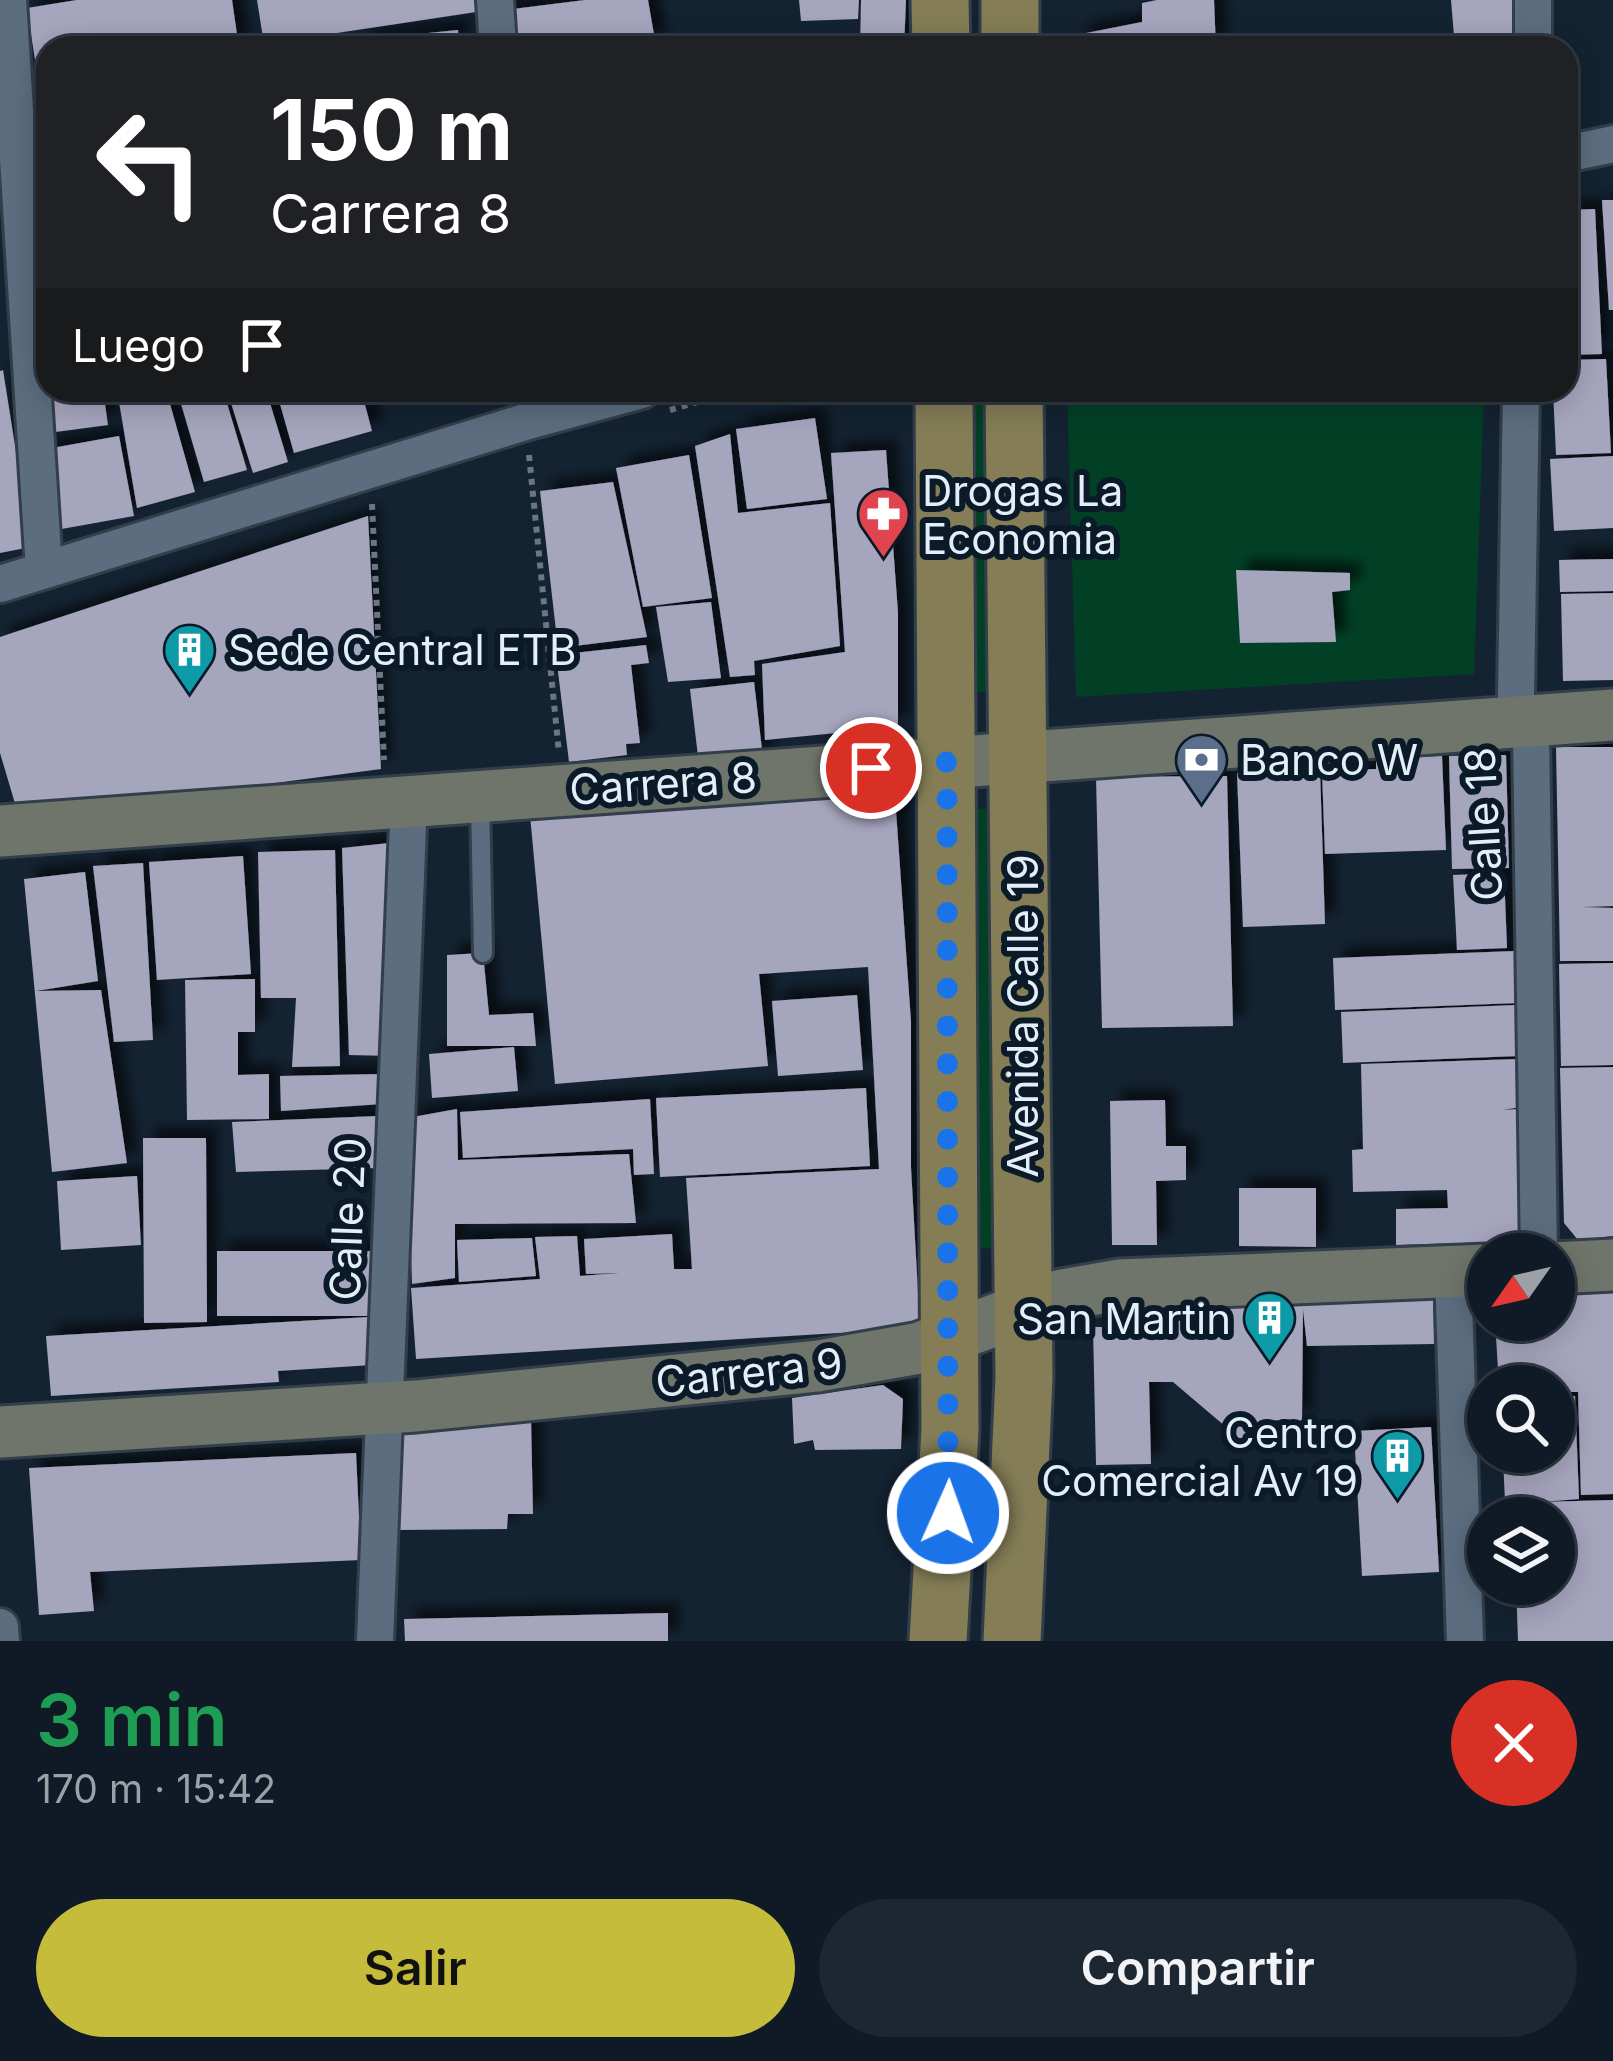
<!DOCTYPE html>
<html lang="es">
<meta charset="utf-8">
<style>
body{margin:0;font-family:Inter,sans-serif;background:#1d2732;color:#f1f3f6;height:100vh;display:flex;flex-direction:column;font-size:45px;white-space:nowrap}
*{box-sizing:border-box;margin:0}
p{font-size:39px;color:#9ba1a7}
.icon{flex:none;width:66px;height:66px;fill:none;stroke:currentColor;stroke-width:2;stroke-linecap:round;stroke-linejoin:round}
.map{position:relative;height:1641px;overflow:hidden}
.drawer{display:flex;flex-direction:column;background:#0f1a26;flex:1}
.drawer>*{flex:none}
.hud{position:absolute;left:36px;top:36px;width:1542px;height:366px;border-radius:36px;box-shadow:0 6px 30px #0003,0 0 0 3px #2f3843;background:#202124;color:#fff;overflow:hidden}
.needle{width:78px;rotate:236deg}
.controls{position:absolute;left:1467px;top:1233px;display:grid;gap:24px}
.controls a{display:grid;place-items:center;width:108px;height:108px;border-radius:50%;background:#0f1a26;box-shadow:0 6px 30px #0003,0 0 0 3px #2f3843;font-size:60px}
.pin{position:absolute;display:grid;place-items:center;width:102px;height:102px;color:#fff;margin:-51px;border:6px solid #fff;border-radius:50%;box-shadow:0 3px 12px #0007}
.me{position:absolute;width:132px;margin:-66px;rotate:2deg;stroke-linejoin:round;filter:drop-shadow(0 0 9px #0008)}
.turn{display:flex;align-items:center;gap:42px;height:252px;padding:0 36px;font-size:54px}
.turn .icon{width:156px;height:156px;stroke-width:2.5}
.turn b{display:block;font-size:84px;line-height:102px}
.then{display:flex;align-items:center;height:114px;padding:0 36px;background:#0003;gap:24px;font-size:45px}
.round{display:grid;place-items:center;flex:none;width:126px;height:126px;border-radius:63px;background:#1d2732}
.headline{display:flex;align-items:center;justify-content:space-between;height:204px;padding:0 36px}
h1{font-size:72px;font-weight:600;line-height:90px;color:#1e9e55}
.button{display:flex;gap:24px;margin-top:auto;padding:24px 36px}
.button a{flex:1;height:138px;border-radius:72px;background:#c6bc3c;color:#111;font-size:48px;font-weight:600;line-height:138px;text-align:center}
.button a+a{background:#1d2732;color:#f1f3f6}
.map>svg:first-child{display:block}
.green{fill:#024026}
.building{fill:#a6a5be;filter:url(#shadow)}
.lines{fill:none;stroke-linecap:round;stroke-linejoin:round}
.lane-casing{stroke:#333e4b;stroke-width:24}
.street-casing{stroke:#333e4b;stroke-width:42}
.secondary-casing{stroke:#333e4b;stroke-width:57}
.primary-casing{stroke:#333e4b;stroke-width:63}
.path{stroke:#697683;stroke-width:6;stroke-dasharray:6 6;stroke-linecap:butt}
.lane{stroke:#5b6d7f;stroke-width:18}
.street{stroke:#5b6d7f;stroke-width:36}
.secondary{stroke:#6f756a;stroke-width:51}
.primary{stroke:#847d56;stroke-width:57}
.route{stroke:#1a73e8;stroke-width:21;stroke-dasharray:0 37.8}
.labels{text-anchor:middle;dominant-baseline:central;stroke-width:12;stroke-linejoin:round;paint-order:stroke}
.poi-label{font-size:42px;fill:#e3eef8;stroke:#0a1a28;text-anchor:start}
.street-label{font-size:42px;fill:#e3eef8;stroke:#0a1a28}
</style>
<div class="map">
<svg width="1613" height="1641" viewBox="0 0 1613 1641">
<defs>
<filter id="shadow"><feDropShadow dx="11" dy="-11" stdDeviation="6" flood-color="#0009"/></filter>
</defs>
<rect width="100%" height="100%" fill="#142332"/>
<!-- green -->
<g class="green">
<path d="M961,390H993L999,692H967Z"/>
<path d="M1067,390H1484L1474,674L1076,697Z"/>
<path d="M975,809H1003L1008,1248H980Z"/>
</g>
<!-- building -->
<g class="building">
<path d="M77,0H232L239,48H48L45,125L27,8Z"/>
<path d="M257,0H474L476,12L264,44Z"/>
<path d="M585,0H648L656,46L502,48L497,11Z"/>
<path d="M799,0H859L858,19L801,21Z"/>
<path d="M861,0H906L904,48H860Z"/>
<path d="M1157,0H1214L1216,48H1078L1076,35L1142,22V3Z"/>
<path d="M1451,0H1526L1524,48H1455Z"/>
<path d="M458,30L459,48H360L359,40Z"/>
<path d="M1602,200H1613V310H1609Z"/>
<path d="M1595,209L1602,354L1566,355V210Z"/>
<path d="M48,292V390H103L108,425L48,433L29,294Z"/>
<path d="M1606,359L1611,453L1556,455L1553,390H1566V360Z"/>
<path d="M3,370L31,547L0,553V371Z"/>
<path d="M117,390H166L195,492L137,508Z"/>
<path d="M177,390H223L247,470L204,482Z"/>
<path d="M227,390H266L288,462L253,473Z"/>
<path d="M276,390H361L372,431L294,453Z"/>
<path d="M815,418L827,499L747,509L736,429Z"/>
<path d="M730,434L738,513L830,503L840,646L754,661L755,675L730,677L695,446Z"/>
<path d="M119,436L134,516L56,530L41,450Z"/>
<path d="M886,450L898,613V727L765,740L762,664L845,652L831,453Z"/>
<path d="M689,455L712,598L643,607L616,468Z"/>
<path d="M1613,456V528L1554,531L1550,459Z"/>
<path d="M613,482L647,637L558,648L540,491Z"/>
<path d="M368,516L381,769L19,817L0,753V637Z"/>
<path d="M1613,559V591L1560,592L1559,560Z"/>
<path d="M1236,570L1350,573V590L1332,592L1336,642L1240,643Z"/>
<path d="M1613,593V680L1563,681L1561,594Z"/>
<path d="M711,602L721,678L668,682L656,607Z"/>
<path d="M646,645L649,663L631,665L640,743L626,744L627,755L569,762L556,655Z"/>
<path d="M754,682L763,758L699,765L690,689Z"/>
<path d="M1556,747H1613V906L1581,907L1613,908V961H1560Z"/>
<path d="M1506,755L1509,868L1452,869L1449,756Z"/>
<path d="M1442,756L1446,850L1325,854L1322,771L1376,769V759Z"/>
<path d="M1320,770L1325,924L1243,927L1237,773Z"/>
<path d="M1227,776L1233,1026L1102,1028L1096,777Z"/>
<path d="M894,783L911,1022V1168L920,1328L416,1359L411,1288L540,1279L535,1237L577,1236L580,1276L619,1273L586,1274L584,1239L672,1234L674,1269H692L686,1178L879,1169L868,967L759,974L768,1066L555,1084L530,815Z"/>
<path d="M399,842L393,1056L349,1055L342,848Z"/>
<path d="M335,850L340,1066L292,1067L296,998H261L258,852Z"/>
<path d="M243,856L251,974L157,980L149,862Z"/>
<path d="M143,863L153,1040L114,1042L93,866Z"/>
<path d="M85,872L98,981L36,991L101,990L127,1163L52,1172L24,879Z"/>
<path d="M1504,873L1507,948L1457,950L1453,875Z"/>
<path d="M1515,951L1518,1003L1335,1010L1333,958Z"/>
<path d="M483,953L489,1015L533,1013L536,1046H447V955Z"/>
<path d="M1613,963V1065L1561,1066L1559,964Z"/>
<path d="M255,979V1032H238V1075L269,1074V1119L187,1120L185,980Z"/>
<path d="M857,995L863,1070L778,1076L772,1001Z"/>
<path d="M1516,1005L1518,1056L1343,1063L1341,1012Z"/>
<path d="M514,1047L518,1091L432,1098L429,1054Z"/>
<path d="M1519,1059L1521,1107L1502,1110L1520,1109L1527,1241L1396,1245V1209L1448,1208L1447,1190L1353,1192L1352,1150L1363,1149L1361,1064Z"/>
<path d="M1613,1067V1236L1578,1240L1564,1223L1560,1068Z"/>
<path d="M383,1074L382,1104L281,1111L280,1076Z"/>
<path d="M866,1088L870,1166L660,1177L656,1098Z"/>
<path d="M650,1099L654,1174L634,1175L633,1149L463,1158L460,1112Z"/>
<path d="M1165,1100L1166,1146H1186V1180L1156,1181L1157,1245H1112L1110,1101Z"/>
<path d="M457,1109L458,1160L629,1154L636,1223L455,1224V1278L412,1284L407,1118Z"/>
<path d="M378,1116L380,1168L236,1172L232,1122Z"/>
<path d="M143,1138H206L207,1322L144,1323Z"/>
<path d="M137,1176L141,1245L61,1250L57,1181Z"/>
<path d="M1239,1188H1316V1247L1239,1246Z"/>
<path d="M532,1238L536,1276L459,1282L457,1240Z"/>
<path d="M217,1251H373L374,1316H217Z"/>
<path d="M1613,1293V1494L1581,1495L1578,1392H1554V1386H1499L1495,1320H1554V1295Z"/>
<path d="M1433,1300L1434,1344L1307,1346L1303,1309L1302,1421L1269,1420L1268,1438H1239L1173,1382H1149L1151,1464L1096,1465L1093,1327H1137L1136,1310Z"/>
<path d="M369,1317L372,1365L278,1371L279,1382L51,1396L46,1336Z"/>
<path d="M883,1385L903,1399L901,1449L815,1450L813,1440L794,1444L792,1398Z"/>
<path d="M1575,1396L1579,1499L1540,1502L1613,1500V1641H1518L1516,1584H1554V1518H1513V1501L1505,1502L1503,1458L1506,1452H1554V1397Z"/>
<path d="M531,1420L533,1514H508L507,1529L397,1530L396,1440L403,1429L415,1423Z"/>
<path d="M1431,1427L1439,1572L1362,1576L1354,1431Z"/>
<path d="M356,1453L361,1560L90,1572L94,1611L39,1615L29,1468Z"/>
<path d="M668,1613V1641H405L404,1619Z"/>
</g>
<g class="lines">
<defs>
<path id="lane" d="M480,801L483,953"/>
<g id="street">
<path d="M8,0L44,570"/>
<path d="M495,0L498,48"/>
<path d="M1533,48V0"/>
<path d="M1566,154L1613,144"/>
<path d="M1521,390L1516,695L1520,721L1531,736L1539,1254"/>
<path d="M0,584L525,422L642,390"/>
<path d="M1453,1271L1465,1641"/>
<path d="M0,1627L1,1641"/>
<path d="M375,1641L409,801"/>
</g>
<g id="secondary">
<path d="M0,831L1613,715"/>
<path d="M1554,1268L1613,1265"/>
<path d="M0,1432L416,1406L818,1366L920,1348L1062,1295L1119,1285L1488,1270"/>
</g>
<g id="primary">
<path d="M940,0L941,48"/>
<path d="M1010,0V48"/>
<path d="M938,1641L950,1430L944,390"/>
<path d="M1012,1641L1024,1378L1014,390"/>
</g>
</defs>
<!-- lane casing -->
<use href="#lane" class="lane-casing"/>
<!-- street casing -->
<use href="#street" class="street-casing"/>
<!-- secondary casing -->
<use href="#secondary" class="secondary-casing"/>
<!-- primary casing -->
<use href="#primary" class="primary-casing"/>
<!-- path -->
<g class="path">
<path d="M670,410L739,390"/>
<path d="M529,455L559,753"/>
<path d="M372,504L384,760"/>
</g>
<!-- lane -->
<use href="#lane" class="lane"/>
<!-- street -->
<use href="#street" class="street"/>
<!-- secondary -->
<use href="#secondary" class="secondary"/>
<!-- primary -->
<use href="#primary" class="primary"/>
</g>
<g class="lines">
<!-- route -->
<path class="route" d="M871,768L947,762L948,1513"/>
</g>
<!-- icons -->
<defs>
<symbol id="pharmacy-pin" viewBox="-11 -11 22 30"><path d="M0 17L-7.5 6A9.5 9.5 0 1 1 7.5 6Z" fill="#e0444e" stroke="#0a1a28"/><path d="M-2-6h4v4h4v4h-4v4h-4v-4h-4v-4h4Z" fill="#fff"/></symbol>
<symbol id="building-pin" viewBox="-11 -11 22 30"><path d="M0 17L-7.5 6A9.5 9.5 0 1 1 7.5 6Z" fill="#0f9aa8" stroke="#0a1a28"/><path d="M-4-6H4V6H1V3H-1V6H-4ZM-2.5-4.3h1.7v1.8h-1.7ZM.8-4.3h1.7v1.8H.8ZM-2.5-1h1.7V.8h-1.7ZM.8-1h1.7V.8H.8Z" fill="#fff"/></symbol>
<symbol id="bank-pin" viewBox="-11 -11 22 30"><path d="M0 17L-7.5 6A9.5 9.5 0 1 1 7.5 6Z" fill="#5c6f8a" stroke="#0a1a28"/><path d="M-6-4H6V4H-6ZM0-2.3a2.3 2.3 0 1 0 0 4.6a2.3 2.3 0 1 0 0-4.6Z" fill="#fff"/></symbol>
</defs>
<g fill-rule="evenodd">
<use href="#pharmacy-pin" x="854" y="484" width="59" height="81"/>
<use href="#building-pin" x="160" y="620" width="59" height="81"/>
<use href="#bank-pin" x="1172" y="730" width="59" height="81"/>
<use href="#building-pin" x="1240" y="1288" width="59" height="81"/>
<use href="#building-pin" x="1368" y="1426" width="59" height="81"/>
</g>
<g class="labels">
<!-- poi labels -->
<g class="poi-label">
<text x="922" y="490">Drogas La<tspan x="922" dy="48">Economia</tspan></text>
<text x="228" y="649">Sede Central ETB</text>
<text x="1240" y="759">Banco W</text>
<text x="1231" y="1318" text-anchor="end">San Martin</text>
<text x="1358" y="1432" text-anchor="end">Centro<tspan x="1358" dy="48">Comercial Av 19</tspan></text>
</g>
<!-- street labels -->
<g class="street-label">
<text transform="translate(663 783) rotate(-4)">Carrera 8</text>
<text transform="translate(1483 824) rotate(-93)">Calle 18</text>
<text transform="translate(1022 1016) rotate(-90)">Avenida Calle 19</text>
<text transform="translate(347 1219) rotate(-88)">Calle 20</text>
<text transform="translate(749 1372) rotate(-6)">Carrera 9</text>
</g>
</g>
</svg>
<div class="controls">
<a><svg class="needle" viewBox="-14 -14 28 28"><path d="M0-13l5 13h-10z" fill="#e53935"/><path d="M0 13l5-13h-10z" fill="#9ba1a7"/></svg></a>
<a><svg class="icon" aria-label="search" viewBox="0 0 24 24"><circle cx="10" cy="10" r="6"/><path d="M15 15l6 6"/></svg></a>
<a><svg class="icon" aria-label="layers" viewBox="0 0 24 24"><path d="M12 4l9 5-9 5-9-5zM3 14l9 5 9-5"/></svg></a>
</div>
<div class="pin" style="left:871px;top:768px;background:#d93025"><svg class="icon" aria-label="arrive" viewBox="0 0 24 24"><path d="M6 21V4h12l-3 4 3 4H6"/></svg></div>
<svg class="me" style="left:948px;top:1513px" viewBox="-20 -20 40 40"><circle r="17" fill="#1a73e8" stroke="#fff" stroke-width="3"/><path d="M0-11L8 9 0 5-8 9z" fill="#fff"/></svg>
<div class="hud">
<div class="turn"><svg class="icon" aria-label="left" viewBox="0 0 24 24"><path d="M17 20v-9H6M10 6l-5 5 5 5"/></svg><div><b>150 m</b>Carrera 8</div></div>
<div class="then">Luego<svg class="icon" aria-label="arrive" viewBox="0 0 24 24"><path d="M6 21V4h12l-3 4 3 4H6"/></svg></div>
</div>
</div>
<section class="drawer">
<div class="headline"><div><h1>3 min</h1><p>170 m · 15:42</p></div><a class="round" style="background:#d93025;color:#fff"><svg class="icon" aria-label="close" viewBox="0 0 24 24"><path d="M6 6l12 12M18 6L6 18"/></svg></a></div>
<div class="button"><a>Salir</a><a>Compartir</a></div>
</section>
